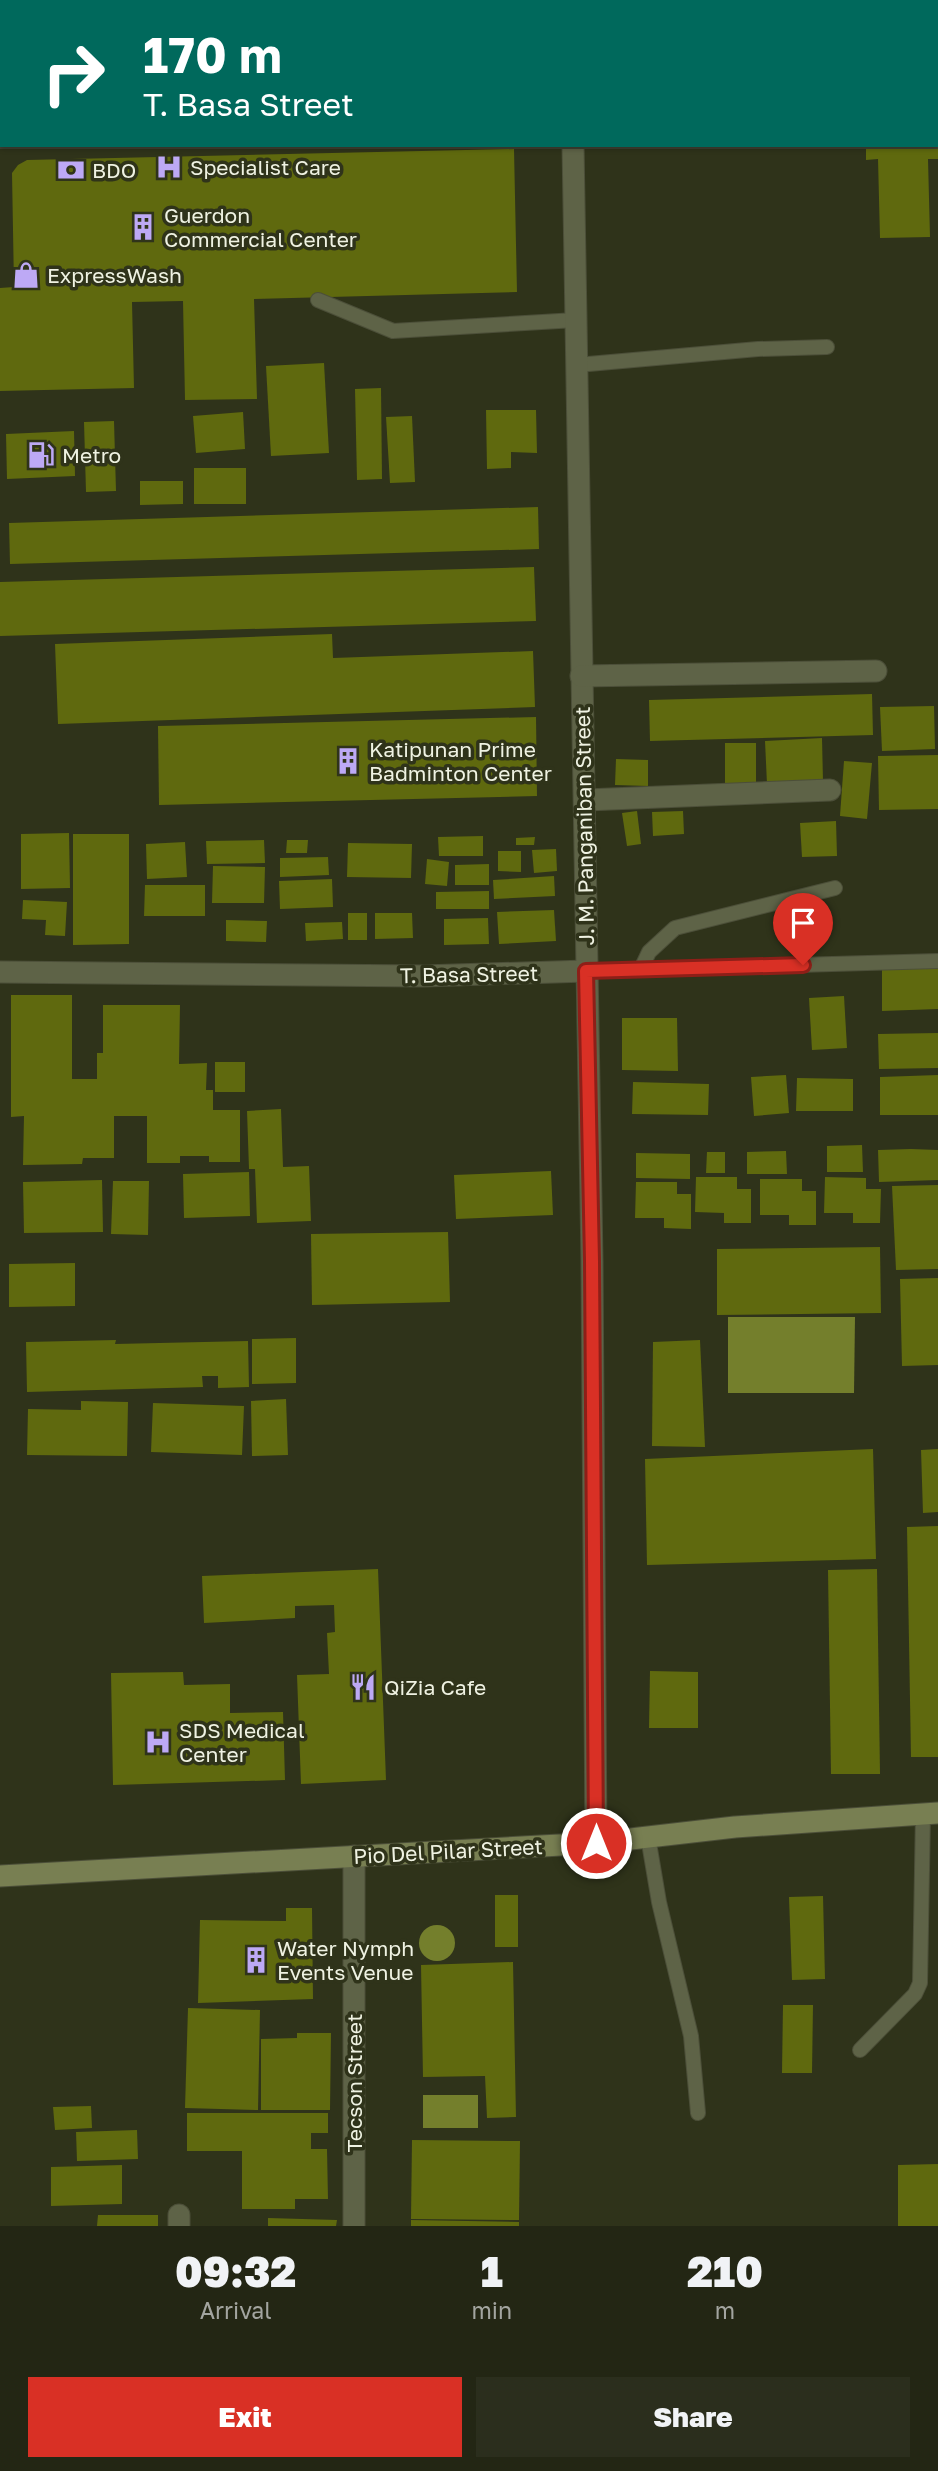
<!DOCTYPE html>
<style>
body{margin:0;font-family:"Golos Text",sans-serif;background:#2b2e1d;color:#f1f3f6;height:100vh;display:flex;flex-direction:column;font-size:26px;white-space:nowrap}
*{box-sizing:border-box;margin:0}
p{font-size:23px;color:#a3a5a0}
.icon{flex:none;width:38px;height:38px;fill:none;stroke:currentColor;stroke-width:2;stroke-linecap:round;stroke-linejoin:round}
.map{position:relative;height:2226px;overflow:hidden}
.side{display:flex;flex-direction:column;background:#232614;flex:1}
.side>*{flex:none}
.hud{position:absolute;left:0px;top:0px;width:938px;height:147px;box-shadow:0 2px 5px #0004,0 0 0 2px #404334;background:#00695c;color:#fff;overflow:hidden}
.pin{position:absolute;display:grid;place-items:center;width:60px;height:60px;color:#fff;margin:-72px -30px;border-radius:50% 50% 50% 0;rotate:-45deg;box-shadow:0 0 7px #0007}
.pin .icon{rotate:45deg}
.me{position:absolute;width:77px;margin:-38px;rotate:0deg;stroke-linejoin:round;filter:drop-shadow(0 0 5px #0008)}
.turn{display:flex;align-items:center;gap:24px;height:147px;padding:0 28px;font-size:32px}
.turn .icon{width:91px;height:91px;stroke-width:2.5}
.turn b{display:block;font-size:49px;line-height:60px}
.eta{display:flex;justify-content:space-evenly;align-items:center;height:119px;text-align:center}
.eta b{font-size:42px;font-weight:800;line-height:49px}
.primary-button{display:flex;gap:14px;margin-top:auto;padding:14px 28px}
.primary-button a{flex:1;height:80px;border-radius:0px;background:#d93025;color:#fff;font-size:28px;font-weight:800;line-height:80px;text-align:center}
.primary-button a+a{background:#2b2e1d;color:#f1f3f6}
.map>svg:first-child{display:block}
.water{fill:#747f2c}
.building{fill:#5f690e}
.lines{fill:none;stroke-linecap:round;stroke-linejoin:round}
.lane-casing{stroke:#4c4f39;stroke-width:16}
.street-casing{stroke:#4c4f39;stroke-width:23}
.secondary-casing{stroke:#4c4f39;stroke-width:23}
.lane{stroke:#5e6347;stroke-width:14}
.street{stroke:#5e6347;stroke-width:21}
.secondary{stroke:#787f52;stroke-width:21}
.route-casing{stroke:#8d1f18;stroke-width:18}
.route{stroke:#d93025;stroke-width:12}
.labels{text-anchor:middle;dominant-baseline:central;stroke-width:7;stroke-linejoin:round;paint-order:stroke}
.poi-label{font-size:21px;fill:#eff2e2;stroke:#2f331a;text-anchor:start}
.street-label{font-size:21px;fill:#eff2e2;stroke:#2f331a}
</style>
<div class="map">
<svg width="938" height="2226" viewBox="0 0 938 2226">
<rect width="100%" height="100%" fill="#2f331a"/>
<!-- water -->
<g class="water">
<path d="M728,1317H855L854,1393H728Z"/>
<circle cx="437" cy="1943" r="18"/>
<rect x="423" y="2095" width="55" height="33"/>
</g>
<!-- building -->
<g class="building">
<path d="M866,145H938V159H928L930,237L880,238L878,159L866,160Z"/>
<path d="M514,149L517,292L254,299L257,399L185,400L183,301L132,302L134,388L0,391V288L14,287L12,173L18,165L27,160Z"/>
<path d="M324,363L329,453L271,456L266,366Z"/>
<path d="M381,388L382,479L357,480L355,389Z"/>
<path d="M486,410H536L537,453L511,452V468L487,469Z"/>
<path d="M243,412L245,449L196,453L193,416Z"/>
<path d="M412,416L415,482L390,483L386,417Z"/>
<path d="M114,421L116,491L86,492L84,422Z"/>
<path d="M74,431L75,476L7,479L6,434Z"/>
<rect x="194" y="468" width="52" height="36"/>
<path d="M140,481H183V504L140,505Z"/>
<path d="M538,507L539,549L10,564L9,523Z"/>
<path d="M534,567L536,621L0,636V582Z"/>
<path d="M332,634L333,658L533,651L535,707L58,724L55,644Z"/>
<path d="M872,694L873,735L650,741L649,700Z"/>
<path d="M934,706L935,749L882,751L880,707Z"/>
<path d="M536,717L537,796L159,805L158,726Z"/>
<path d="M822,738L823,781L767,784L765,741Z"/>
<rect x="725" y="743" width="31" height="48"/>
<path d="M938,755V809L879,810L878,756Z"/>
<path d="M616,759L648,760V786L615,785Z"/>
<path d="M844,761L872,763L867,819L840,816Z"/>
<path d="M637,811L641,844L627,846L622,813Z"/>
<path d="M683,811L684,834L653,836L652,812Z"/>
<path d="M836,821L837,856L802,857L800,823Z"/>
<path d="M69,833L70,888L21,889V834Z"/>
<path d="M73,834H129V944L73,945Z"/>
<path d="M483,836V856H439L438,837Z"/>
<path d="M535,837L534,845H516V838Z"/>
<path d="M264,840L265,863L207,864L206,841Z"/>
<path d="M287,840H308L307,853H286Z"/>
<path d="M185,842L187,877L147,879L146,844Z"/>
<path d="M348,843L412,844L411,878L347,877Z"/>
<path d="M556,849L557,871L534,873L532,850Z"/>
<path d="M498,851H521V872L498,871Z"/>
<path d="M328,857L329,875L280,877V858Z"/>
<path d="M427,859L449,862L447,886L425,884Z"/>
<path d="M489,864V885H455V865Z"/>
<path d="M213,866L265,867L264,903H212Z"/>
<path d="M554,876L555,896L494,899L493,880Z"/>
<path d="M332,879L333,907L280,909L279,881Z"/>
<path d="M145,885H205V916H144Z"/>
<path d="M489,891V909H436V892Z"/>
<path d="M23,900L67,902L65,936L45,935L46,920L22,919Z"/>
<path d="M554,910L556,941L499,944L497,912Z"/>
<rect x="348" y="913" width="19" height="27"/>
<path d="M375,913H412L413,938L375,939Z"/>
<path d="M488,918L489,944L444,945V919Z"/>
<path d="M226,920L267,921L266,942L226,941Z"/>
<path d="M342,922L343,939L306,941L305,923Z"/>
<path d="M938,967V1009L882,1011V970Z"/>
<path d="M11,995H72V1079H97V1053H103V1005H180L179,1064L207,1063L206,1090H213V1110H240V1162H209V1156H180V1163H147V1116H114V1158H83L82,1164L23,1165L24,1116L11,1117Z"/>
<path d="M844,996L847,1048L812,1050L809,998Z"/>
<path d="M622,1018H677L678,1071L622,1070Z"/>
<path d="M938,1033V1068L879,1069L878,1034Z"/>
<rect x="215" y="1062" width="30" height="30"/>
<path d="M786,1075L789,1113L754,1116L751,1077Z"/>
<path d="M938,1075V1115H880V1077Z"/>
<path d="M797,1078L853,1079V1111H796Z"/>
<path d="M633,1082L709,1084L708,1115L632,1114Z"/>
<path d="M281,1109L283,1167L309,1166L311,1221L257,1223L255,1169H249L247,1111Z"/>
<path d="M862,1145L863,1172H827V1146Z"/>
<path d="M911,1149L938,1150V1180L879,1182L878,1150Z"/>
<path d="M786,1151L787,1174H747V1152Z"/>
<path d="M707,1152H725V1173H706Z"/>
<path d="M636,1153L690,1154V1179L636,1178Z"/>
<path d="M551,1171L553,1215L456,1219L454,1175Z"/>
<path d="M249,1172L250,1216L184,1218L183,1174Z"/>
<path d="M696,1177H737V1189H751V1223H724V1213L695,1212Z"/>
<path d="M825,1177L866,1178V1189H881L880,1223H853V1213H824Z"/>
<path d="M760,1179H802V1191H816V1225H789V1215H760Z"/>
<path d="M102,1180L103,1232L24,1233L23,1182Z"/>
<path d="M113,1181H149L148,1235L111,1234Z"/>
<path d="M636,1182H677V1194H691V1229L664,1228V1218H635Z"/>
<path d="M938,1185V1269L896,1270L892,1186Z"/>
<path d="M448,1232L450,1302L312,1305L311,1234Z"/>
<path d="M880,1247L881,1313L717,1315V1249Z"/>
<path d="M75,1263V1306L9,1307V1264Z"/>
<path d="M938,1278V1365L902,1366L900,1279Z"/>
<path d="M296,1338V1383L252,1384V1339Z"/>
<path d="M116,1340L115,1344L248,1341L249,1387L218,1388V1376H202L203,1387L27,1392L26,1342Z"/>
<path d="M700,1340L705,1447L652,1446L653,1342Z"/>
<path d="M286,1399L288,1455L252,1456L251,1401Z"/>
<path d="M81,1401L128,1402L127,1456L27,1455L28,1409L81,1410Z"/>
<path d="M153,1403L244,1406L242,1455L151,1452Z"/>
<path d="M873,1449L876,1559L647,1565L645,1459Z"/>
<path d="M938,1449V1512L923,1513L921,1450Z"/>
<path d="M938,1526V1757H911L907,1527Z"/>
<path d="M378,1569L386,1780L301,1784L297,1675L329,1674L327,1633L335,1632L334,1605L295,1606V1618L204,1623L202,1576Z"/>
<path d="M877,1569L880,1774H831L828,1570Z"/>
<path d="M650,1671L698,1672V1728H649Z"/>
<path d="M183,1672L184,1685L230,1684V1713L283,1712L285,1780L113,1785L111,1673Z"/>
<rect x="495" y="1895" width="23" height="52"/>
<path d="M823,1896L825,1979L792,1980L789,1897Z"/>
<path d="M286,1908H312L313,1999L198,2003L200,1920L286,1921Z"/>
<path d="M513,1962L516,2117L487,2118L485,2076L423,2077L421,1965Z"/>
<path d="M783,2005H813L812,2073H782Z"/>
<path d="M188,2008L260,2010L258,2110L185,2108Z"/>
<path d="M297,2033H331L330,2110H261V2039L297,2038Z"/>
<path d="M91,2106L92,2128L55,2130L53,2107Z"/>
<path d="M187,2113H328V2133H311V2149H327L328,2199H295V2209H242V2151H187Z"/>
<path d="M137,2130L138,2159L77,2161L76,2132Z"/>
<path d="M412,2140L520,2141L519,2220L411,2219Z"/>
<path d="M938,2164V2226H898V2165Z"/>
<path d="M122,2165V2204L51,2206V2167Z"/>
<path d="M98,2215H158V2226H97Z"/>
<path d="M268,2218L337,2220L336,2226H268Z"/>
<path d="M411,2220L519,2222V2226H411Z"/>
</g>
<g class="lines">
<defs>
<g id="lane">
<path d="M318,300L393,331L576,320"/>
<path d="M577,365L758,349L827,347"/>
<path d="M641,969L649,952L675,928L835,888"/>
<path d="M586,971L938,961"/>
<path d="M648,1837L659,1902L691,2036L698,2113"/>
<path d="M860,2050L915,1994L920,1983L923,1814"/>
</g>
<g id="street">
<path d="M570,0V2"/>
<path d="M573,145L592,1261L596,1843"/>
<path d="M581,676L876,671"/>
<path d="M586,800L830,790"/>
<path d="M0,972L423,976L586,971"/>
<path d="M179,2226V2215"/>
<path d="M354,2226V1856"/>
</g>
<g id="secondary">
<path d="M936,79H938"/>
<path d="M0,105H2"/>
<path d="M0,1876L596,1843L735,1827L938,1813"/>
</g>
</defs>
<!-- lane casing -->
<use href="#lane" class="lane-casing"/>
<!-- street casing -->
<use href="#street" class="street-casing"/>
<!-- secondary casing -->
<use href="#secondary" class="secondary-casing"/>
<!-- lane -->
<use href="#lane" class="lane"/>
<!-- street -->
<use href="#street" class="street"/>
<!-- secondary -->
<use href="#secondary" class="secondary"/>
</g>
<g class="lines">
<defs>
<path id="route" d="M596,1843L592,1261L586,971L803,965"/>
</defs>
<!-- route casing -->
<use href="#route" class="route-casing"/>
<!-- route -->
<use href="#route" class="route"/>
</g>
<!-- icons -->
<defs>
<symbol id="hospital-bare" viewBox="-9 -9 18 18"><path d="M-5-5h3v3.5h4V-5h3V5h-3V1.5h-4V5h-3Z" fill="#bda9f5" stroke="#2f331a" stroke-width="2.5" paint-order="stroke"/></symbol>
<symbol id="bank-bare" viewBox="-9 -9 18 18"><path d="M-6-4H6V4H-6ZM0-2.3a2.3 2.3 0 1 0 0 4.6a2.3 2.3 0 1 0 0-4.6Z" fill="#bda9f5" stroke="#2f331a" stroke-width="2.5" paint-order="stroke"/></symbol>
<symbol id="building-bare" viewBox="-9 -9 18 18"><path d="M-4-6H4V6H1V3H-1V6H-4ZM-2.5-4.3h1.7v1.8h-1.7ZM.8-4.3h1.7v1.8H.8ZM-2.5-1h1.7V.8h-1.7ZM.8-1h1.7V.8H.8Z" fill="#bda9f5" stroke="#2f331a" stroke-width="2.5" paint-order="stroke"/></symbol>
<symbol id="shop-bare" viewBox="-9 -9 18 18"><path d="M-5-2.5h2.3a2.7 3.5 0 0 1 5.4 0H5L5.5 6h-11ZM-1.5-2.5h3a1.5 2.3 0 0 0-3 0Z" fill="#bda9f5" stroke="#2f331a" stroke-width="2.5" paint-order="stroke"/></symbol>
<symbol id="fuel-bare" viewBox="-9 -9 18 18"><path d="M-5.5-6h7V0h2V4h1.3V-2.5L3-4.5l.8-.8L6-3V5H2.5V1h-1V6h-7ZM-4.2-4.7v3.2H.2V-4.7Z" fill="#bda9f5" stroke="#2f331a" stroke-width="2.5" paint-order="stroke"/></symbol>
<symbol id="restaurant-bare" viewBox="-9 -9 18 18"><path d="M-5-6h1v4h1v-4h1v4h1v-4h1v5L-1.5 .5V6h-2V.5L-5-1ZM5-6V6H3V1.5H1.5Q1.5-4 5-6Z" fill="#bda9f5" stroke="#2f331a" stroke-width="2.5" paint-order="stroke"/></symbol>
</defs>
<g fill-rule="evenodd">
<use href="#hospital-bare" x="150" y="148" width="38" height="38"/>
<use href="#bank-bare" x="52" y="151" width="38" height="38"/>
<use href="#building-bare" x="124" y="208" width="38" height="38"/>
<use href="#shop-bare" x="7" y="256" width="38" height="38"/>
<use href="#fuel-bare" x="22" y="436" width="38" height="38"/>
<use href="#building-bare" x="329" y="742" width="38" height="38"/>
<use href="#restaurant-bare" x="344" y="1668" width="38" height="38"/>
<use href="#hospital-bare" x="139" y="1723" width="38" height="38"/>
<use href="#building-bare" x="237" y="1941" width="38" height="38"/>
</g>
<g class="labels">
<!-- poi labels -->
<g class="poi-label">
<text x="190" y="167">Specialist Care</text>
<text x="92" y="170">BDO</text>
<text x="164" y="215">Guerdon<tspan x="164" dy="24">Commercial Center</tspan></text>
<text x="47" y="275">ExpressWash</text>
<text x="62" y="455">Metro</text>
<text x="369" y="749">Katipunan Prime<tspan x="369" dy="24">Badminton Center</tspan></text>
<text x="384" y="1687">QiZia Cafe</text>
<text x="179" y="1730">SDS Medical<tspan x="179" dy="24">Center</tspan></text>
<text x="277" y="1948">Water Nymph<tspan x="277" dy="24">Events Venue</tspan></text>
</g>
<!-- street labels -->
<g class="street-label">
<text transform="translate(584 826) rotate(-91)">J. M. Panganiban Street</text>
<text transform="translate(469 974) rotate(-1)">T. Basa Street</text>
<text transform="translate(448 1851) rotate(-3)">Pio Del Pilar Street</text>
<text transform="translate(354 2083) rotate(-90)">Tecson Street</text>
</g>
</g>
</svg>
<div class="pin" style="left:803px;top:965px;background:#d93025"><svg class="icon" aria-label="arrive" viewBox="0 0 24 24"><path d="M6 21V4h12l-3 4 3 4H6"/></svg></div>
<svg class="me" style="left:596px;top:1843px" viewBox="-20 -20 40 40"><circle r="17" fill="#d93025" stroke="#fff" stroke-width="3"/><path d="M0-11L8 9 0 5-8 9z" fill="#fff"/></svg>
<div class="hud">
<div class="turn"><svg class="icon" aria-label="right" viewBox="0 0 24 24"><path d="M7 20v-9h11M14 6l5 5-5 5"/></svg><div><b>170 m</b>T. Basa Street</div></div>
</div>
</div>
<section class="side">
<div class="eta">
<div><b>09:32</b><p>Arrival</p></div>
<div><b>1</b><p>min</p></div>
<div><b>210</b><p>m</p></div>
</div>
<div class="primary-button"><a>Exit</a><a>Share</a></div>
</section>
